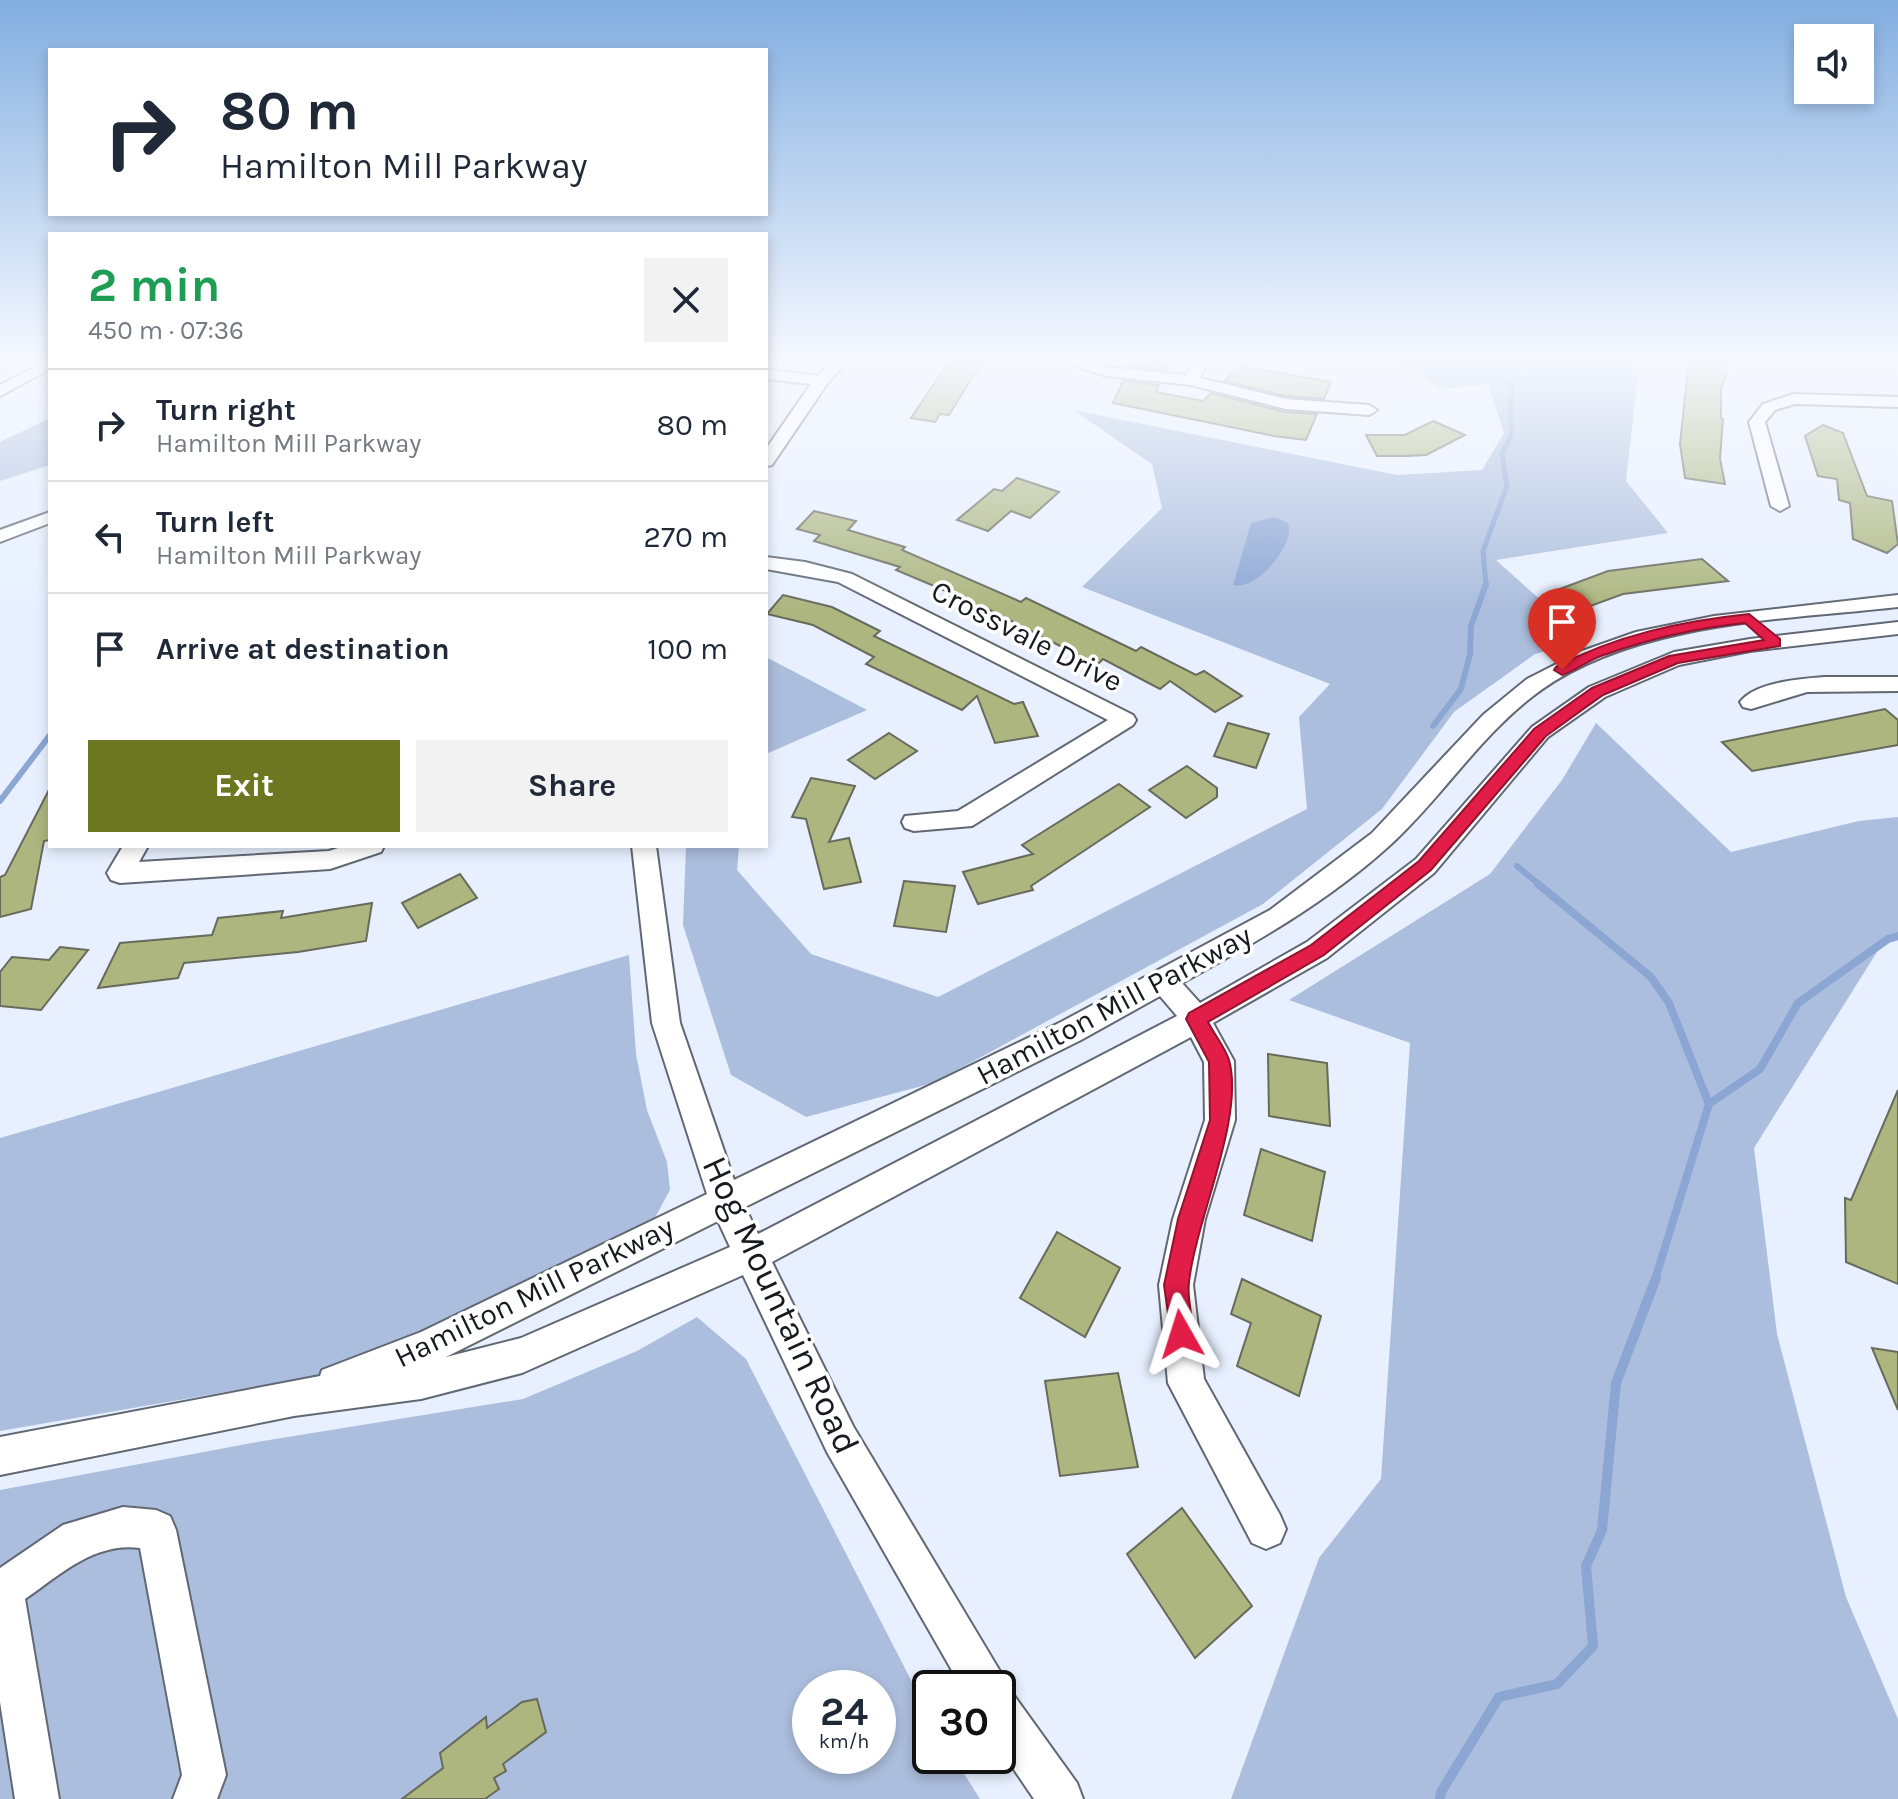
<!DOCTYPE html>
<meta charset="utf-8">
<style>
body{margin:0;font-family:Karla,sans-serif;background:#f2f2f3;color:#1f2937;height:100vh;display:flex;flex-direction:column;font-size:30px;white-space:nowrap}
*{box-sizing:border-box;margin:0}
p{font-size:26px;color:#747a83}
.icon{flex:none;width:44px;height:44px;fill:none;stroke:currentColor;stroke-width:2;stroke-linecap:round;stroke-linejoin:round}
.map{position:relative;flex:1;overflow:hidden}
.panel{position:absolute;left:48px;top:232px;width:720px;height:616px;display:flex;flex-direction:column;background:#fff;border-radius:0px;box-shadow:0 4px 12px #0003}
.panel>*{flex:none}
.guide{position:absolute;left:48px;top:48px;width:720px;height:168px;border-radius:0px;box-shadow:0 4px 12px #0003;background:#fff;color:#1f2937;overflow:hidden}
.fabs{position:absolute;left:1794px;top:24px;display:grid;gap:16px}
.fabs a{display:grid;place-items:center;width:80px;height:80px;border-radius:0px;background:#fff;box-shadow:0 4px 12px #0003;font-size:40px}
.speed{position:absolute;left:792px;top:1670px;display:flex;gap:16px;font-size:40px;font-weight:700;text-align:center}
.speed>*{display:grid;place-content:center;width:104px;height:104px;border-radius:50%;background:#fff;box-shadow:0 4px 12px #0003;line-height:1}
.speed small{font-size:20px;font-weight:400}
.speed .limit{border:4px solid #111;border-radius:12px;background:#fff;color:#111}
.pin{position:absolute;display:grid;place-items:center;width:68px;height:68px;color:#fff;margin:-82px -34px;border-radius:50% 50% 50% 0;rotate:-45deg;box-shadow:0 0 8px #0007}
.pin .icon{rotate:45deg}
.me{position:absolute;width:88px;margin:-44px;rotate:354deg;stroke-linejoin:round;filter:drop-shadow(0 0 6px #0008)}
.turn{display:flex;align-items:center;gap:28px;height:168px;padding:0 40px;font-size:36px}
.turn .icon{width:104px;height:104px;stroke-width:2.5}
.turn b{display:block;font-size:56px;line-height:68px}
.round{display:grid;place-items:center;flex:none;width:84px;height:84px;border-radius:0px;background:#f2f2f3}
.head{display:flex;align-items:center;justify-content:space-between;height:136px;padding:0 40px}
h1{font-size:48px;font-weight:700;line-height:60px;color:#1e9e55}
.action{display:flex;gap:16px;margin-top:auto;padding:16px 40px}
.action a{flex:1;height:92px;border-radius:0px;background:#6d7621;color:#fff;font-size:32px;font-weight:700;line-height:92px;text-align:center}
.action a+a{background:#f2f2f3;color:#1f2937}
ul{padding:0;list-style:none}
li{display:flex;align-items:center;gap:24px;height:112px;padding:0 40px;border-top:2px solid #e0e1e3}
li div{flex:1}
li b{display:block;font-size:30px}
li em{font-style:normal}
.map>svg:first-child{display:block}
.green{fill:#acbedd;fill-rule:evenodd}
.water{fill:#8ca6d4}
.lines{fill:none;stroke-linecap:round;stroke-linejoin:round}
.stream-far3{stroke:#8ca6d4;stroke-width:5}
.stream-far2{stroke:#8ca6d4;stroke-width:6}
.stream-far1{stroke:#8ca6d4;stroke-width:8}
.stream{stroke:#8ca6d4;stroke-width:10}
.building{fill:#adb67f;stroke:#686a5c;stroke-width:2}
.minor-casing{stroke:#616874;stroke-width:4}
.minor{fill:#fff;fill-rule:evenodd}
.route{fill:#e11d48;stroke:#92132f;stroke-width:2}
.labels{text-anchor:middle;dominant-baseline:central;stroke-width:7;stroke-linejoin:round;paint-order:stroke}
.street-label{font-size:30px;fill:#171a1f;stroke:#fff}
.near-street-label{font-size:36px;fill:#171a1f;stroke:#fff}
</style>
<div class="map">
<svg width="1898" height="1799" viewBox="0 0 1898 1799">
<rect width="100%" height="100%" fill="#e8f0ff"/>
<!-- green -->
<g class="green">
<path d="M1392,358H1640L1626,481L1668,533L1496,560L1585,640L1535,654L1454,712L1382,809L1263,904L933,1083L806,1117L731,1075L683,925L686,846H739L737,870L811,954L938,997L1307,809L1299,717L1330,684L1082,587L1162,508L1152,464L1073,410L1397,475L1482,470L1504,433L1488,384L1440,389Z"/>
<path d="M50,418V465L0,481V442Z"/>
<path d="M766,657L867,710L766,754Z"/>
<path d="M1596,723L1731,852L1859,821L1898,817V939L1882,944L1754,1148L1777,1334L1846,1597L1898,1719V1799H1231L1319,1558L1381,1479L1410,1043L1289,1000L1490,874L1562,780Z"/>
<path d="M629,955L636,1054L647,1110L667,1162L670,1190L650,1227L498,1307L329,1374L0,1431V1138Z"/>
<path d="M697,1317L746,1359L930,1717V1756H953L980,1799H0V1490L263,1441L523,1399L637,1351ZM810,1688H878V1756H810Z"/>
</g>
<!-- water -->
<path class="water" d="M1274,517L1288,523C1296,545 1256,591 1233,585L1251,523Z"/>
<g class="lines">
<!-- stream-far3 -->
<path class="stream-far3" d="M1486,586L1483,551L1507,486L1502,454L1511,436V385L1517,358"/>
<!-- stream-far2 -->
<g class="stream-far2">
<path d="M1433,726L1461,689L1470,654L1471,626L1486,584"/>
<path d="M0,801L50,735"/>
<path d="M1517,866L1541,886"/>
</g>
<!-- stream-far1 -->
<g class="stream-far1">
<path d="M1538,884L1651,977L1669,1003L1709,1104"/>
<path d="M1655,1280L1709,1104L1760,1069L1798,1003L1888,939L1898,936"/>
</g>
<!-- stream -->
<path class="stream" d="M1440,1799L1441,1792L1499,1697L1557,1684L1593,1646L1586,1566L1602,1530L1616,1383L1656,1278"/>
</g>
<!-- building -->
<g class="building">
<path d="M1133,358H1170L1166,370L1129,366Z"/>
<path d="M1689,358L1732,359L1721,390V418L1723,419L1720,459L1725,484L1685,478L1680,444Z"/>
<path d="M950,360L981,363L949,415L940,414L935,422L911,418Z"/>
<path d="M1240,366L1331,382L1324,399L1286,396L1224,381Z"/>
<path d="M1123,381L1159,385L1156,392L1203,401L1211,393L1285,412L1317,414L1306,440L1274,436L1113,403Z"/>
<path d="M1433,421L1465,435L1426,455L1407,456H1377L1366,435H1405Z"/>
<path d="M1823,425L1843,433L1867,496L1892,501L1898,544L1887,553L1853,539L1850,503L1839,500L1837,479L1818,476L1805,436Z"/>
<path d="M1017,478L1059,492L1030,518L1011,511L988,531L957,520L994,489L1002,491Z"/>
<path d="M814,511L856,521L848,530L905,547L902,550L1021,602L1026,598L1136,651L1141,647L1196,675L1204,671L1242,696L1215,712L1170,681L1160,689L1103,659L1097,665L990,610L986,614L950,596L953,594L896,570L900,567L814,541L820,535L797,529Z"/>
<path d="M1702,559L1728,581L1623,594L1577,611L1549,593L1608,571Z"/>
<path d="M783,595L832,607L880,631L874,636L1014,704L1023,702L1038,736L995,743L977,696L962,710L866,664L874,657L813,625L767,614Z"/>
<path d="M1885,709L1898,720V745L1752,771L1722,742Z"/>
<path d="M1228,723L1269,734L1256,768L1214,756Z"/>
<path d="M889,733L917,751L875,779L848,760Z"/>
<path d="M1187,766L1217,788V797L1186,818L1149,790Z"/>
<path d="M811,778L855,786L829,842L849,838L861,882L824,889L806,819L792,817Z"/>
<path d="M1119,784L1150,807L1031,886L1033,890L978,904L963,872L1033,854L1022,845Z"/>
<path d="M50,788V840L44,841L31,909L0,917V877L5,875Z"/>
<path d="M460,874L477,898L418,928L402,903Z"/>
<path d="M904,881L955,886L946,932L894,926Z"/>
<path d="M372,903L366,941L298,952L184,963L178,978L98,988L120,943L212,935L218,918L283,911L281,918Z"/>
<path d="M60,947L88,950L41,1010L0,1006V972L12,957L49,960Z"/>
<path d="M1268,1054L1327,1063L1330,1126L1269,1116Z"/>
<path d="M1898,1090V1284L1846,1262L1845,1198L1851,1200Z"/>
<path d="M1261,1149L1325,1172L1312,1241L1244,1215Z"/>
<path d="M1057,1232L1120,1268L1085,1337L1020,1298Z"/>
<path d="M1242,1279L1321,1316L1299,1396L1237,1366L1251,1323L1231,1314Z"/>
<path d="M1872,1348L1898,1352V1410Z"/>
<path d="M1118,1373L1138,1467L1060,1476L1045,1381Z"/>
<path d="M1182,1508L1252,1606L1195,1658L1127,1554Z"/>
<path d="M537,1699L546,1732L503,1764L506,1771L494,1778L499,1789L485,1799H402L443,1768L440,1753L486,1717L487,1728L522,1702Z"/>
</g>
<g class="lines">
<defs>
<g id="minor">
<path d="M836,358H851L827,384L772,465L766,466V449L811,384L766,379V369L817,376Z"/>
<path d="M1049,358H1073L1106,367L1186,375L1196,358H1210L1200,378L1286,399L1369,405L1377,410L1369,415L1286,409L1191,385L1106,376Z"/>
<path d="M50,359V369L0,396V385Z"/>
<path d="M1794,394L1898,397V407L1795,404L1775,410L1765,422L1789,506L1780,511L1771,506L1749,422L1763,404Z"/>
<path d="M50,512V523L0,542V530Z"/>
<path d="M766,557L805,562L852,574L1133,715L1136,720L1133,725L972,826L914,831L905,828L902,822L905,816L958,811L1108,720L838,582L766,569Z"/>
<path d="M1898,595V607C1783,620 1639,621 1541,690C1481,733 1443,797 1389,846C1326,903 1256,942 1182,983L1200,1003L1307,942L1416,859L1532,727L1589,687L1674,652L1750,639L1898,622V634L1750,651L1679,665L1605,697L1548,737L1434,873L1327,958L1213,1023L1234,1061L1235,1120L1205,1219L1193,1285L1204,1379L1280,1515L1286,1529L1280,1543L1266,1549L1252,1543L1168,1383L1159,1285L1173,1219L1205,1120L1204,1062L1191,1037L772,1262L853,1426L1001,1673L1006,1691L1013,1694L1077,1783L1083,1799H1034L998,1746V1688H962L827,1452L743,1275L522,1373L421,1399L294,1416L0,1475V1437L320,1376L322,1370L421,1332L707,1194L652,1023L632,846H656L680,1023L734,1180L1061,1022L1270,910L1372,833L1483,715L1527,679L1582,651L1636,632L1714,616ZM1160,996L1177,1016L758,1234L745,1207L1081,1040ZM718,1221L730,1247L521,1338L446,1357Z"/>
<path d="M1824,677H1898V691L1807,692L1751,709L1743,707L1740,702C1755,682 1800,679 1824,677Z"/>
<path d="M123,846H148L139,862L329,851L344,846H384L381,852L330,869L120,883L111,880L107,873Z"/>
<path d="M123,1507L156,1510L170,1516L176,1530L226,1775L217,1799H173L182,1775L140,1548C94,1542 60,1575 25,1599L59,1799H15L0,1702V1568L63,1525Z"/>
</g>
</defs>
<!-- minor casing -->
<use href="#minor" class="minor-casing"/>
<!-- minor -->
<use href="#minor" class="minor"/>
</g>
<!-- sky -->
<linearGradient id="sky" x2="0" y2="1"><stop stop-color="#83aee0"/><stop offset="0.59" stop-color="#f5f8ff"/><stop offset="1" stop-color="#f5f8ff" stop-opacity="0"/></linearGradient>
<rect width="1898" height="610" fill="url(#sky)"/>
<!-- route -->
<path class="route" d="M1749,614L1780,639V646L1678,663L1603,695L1546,736L1431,870L1324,955L1208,1022C1214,1034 1225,1047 1229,1060C1245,1117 1196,1219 1189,1282C1186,1302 1197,1323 1189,1342L1181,1346L1172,1342L1164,1285L1178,1219L1210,1120L1209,1062L1186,1019L1189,1013L1311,945L1419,861L1534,729L1592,688L1669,656L1764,640L1745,623C1695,628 1648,639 1601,656C1587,661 1575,671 1562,675L1554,670L1556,667C1616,635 1682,621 1749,614Z"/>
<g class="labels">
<!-- street labels -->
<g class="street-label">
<text transform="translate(1027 636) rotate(27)">Crossvale Drive</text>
<text transform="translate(1114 1005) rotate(-28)">Hamilton Mill Parkway</text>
<text transform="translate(534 1292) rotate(-26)">Hamilton Mill Parkway</text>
</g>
<!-- near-street labels -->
<g class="near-street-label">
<text transform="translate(781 1305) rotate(65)">Hog Mountain Road</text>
</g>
</g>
</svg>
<div class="fabs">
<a><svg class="icon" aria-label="sound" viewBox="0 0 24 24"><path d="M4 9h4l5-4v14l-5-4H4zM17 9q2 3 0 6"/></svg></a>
</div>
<div class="speed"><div>24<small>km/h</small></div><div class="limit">30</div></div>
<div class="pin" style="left:1562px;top:670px;background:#d93025"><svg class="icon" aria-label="arrive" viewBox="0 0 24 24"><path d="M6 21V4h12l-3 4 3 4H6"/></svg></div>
<svg class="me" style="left:1181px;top:1334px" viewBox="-20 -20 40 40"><path d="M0-17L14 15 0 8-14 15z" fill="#e11d48" stroke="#fff" stroke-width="4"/></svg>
<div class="guide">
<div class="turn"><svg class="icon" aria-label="right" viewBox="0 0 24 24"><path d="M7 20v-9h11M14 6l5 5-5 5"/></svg><div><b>80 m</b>Hamilton Mill Parkway</div></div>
</div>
<section class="panel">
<div class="head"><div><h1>2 min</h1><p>450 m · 07:36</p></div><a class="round"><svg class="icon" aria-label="close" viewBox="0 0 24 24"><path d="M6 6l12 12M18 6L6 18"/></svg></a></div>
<ul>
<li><svg class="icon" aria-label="right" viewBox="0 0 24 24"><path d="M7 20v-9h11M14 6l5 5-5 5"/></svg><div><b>Turn right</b><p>Hamilton Mill Parkway</p></div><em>80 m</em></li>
<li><svg class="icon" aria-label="left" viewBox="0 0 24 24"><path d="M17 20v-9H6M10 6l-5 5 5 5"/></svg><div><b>Turn left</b><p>Hamilton Mill Parkway</p></div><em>270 m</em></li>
<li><svg class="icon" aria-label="arrive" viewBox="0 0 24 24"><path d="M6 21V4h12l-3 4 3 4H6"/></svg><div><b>Arrive at destination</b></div><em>100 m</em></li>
</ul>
<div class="action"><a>Exit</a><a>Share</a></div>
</section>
</div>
